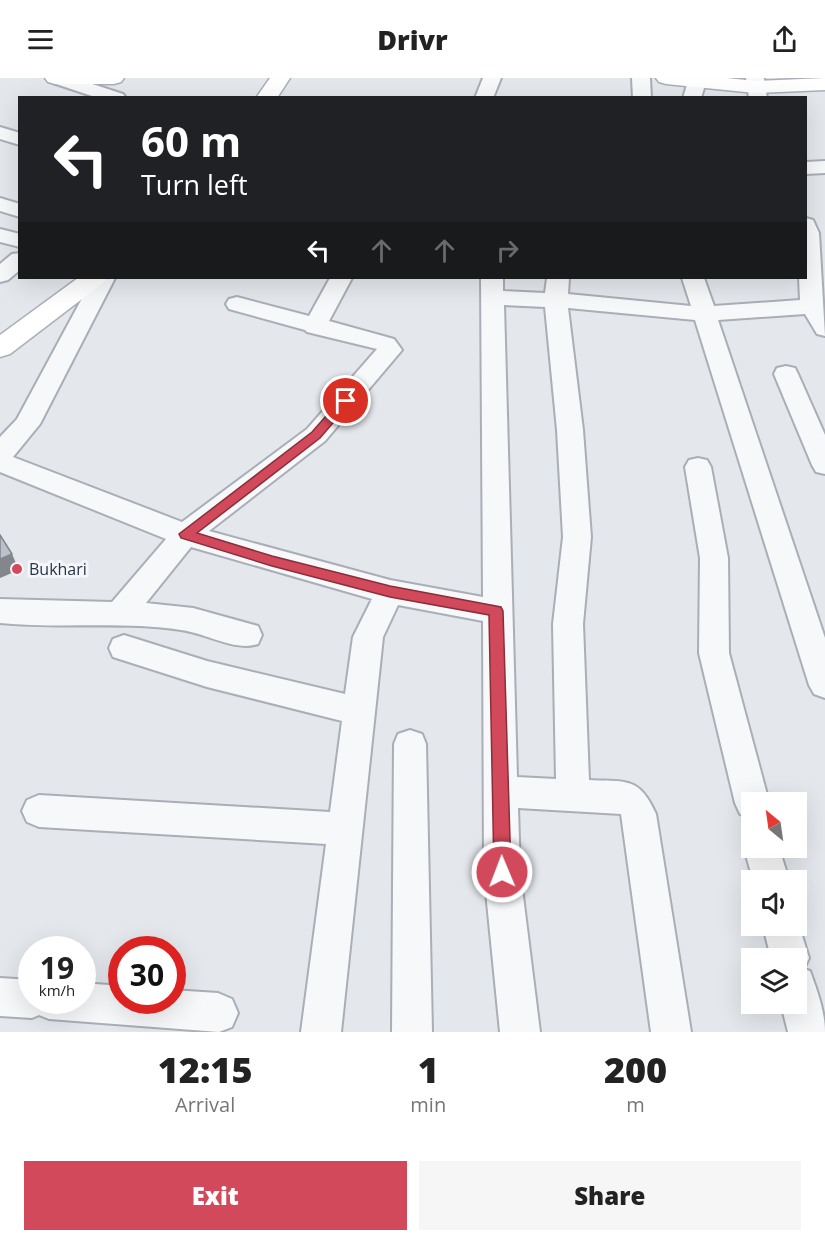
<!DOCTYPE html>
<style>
body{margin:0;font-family:"Open Sans",sans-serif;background:#f6f6f6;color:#222;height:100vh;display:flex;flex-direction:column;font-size:22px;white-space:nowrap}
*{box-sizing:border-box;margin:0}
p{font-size:20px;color:#767676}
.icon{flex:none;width:33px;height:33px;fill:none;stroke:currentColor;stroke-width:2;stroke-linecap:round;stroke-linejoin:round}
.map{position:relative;height:954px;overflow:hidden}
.sheet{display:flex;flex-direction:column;background:#fff;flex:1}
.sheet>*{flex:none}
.top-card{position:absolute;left:18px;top:18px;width:789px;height:183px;border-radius:0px;box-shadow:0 6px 24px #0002;background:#202124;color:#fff;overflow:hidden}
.needle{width:39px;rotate:331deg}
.tools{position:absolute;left:741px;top:714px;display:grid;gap:12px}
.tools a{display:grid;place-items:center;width:66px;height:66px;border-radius:0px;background:#fff;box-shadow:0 6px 24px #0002;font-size:30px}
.speed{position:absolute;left:18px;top:858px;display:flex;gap:12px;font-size:30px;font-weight:700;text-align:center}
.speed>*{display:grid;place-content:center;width:78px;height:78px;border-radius:50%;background:#fff;box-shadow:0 6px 24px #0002;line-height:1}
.speed small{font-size:15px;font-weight:400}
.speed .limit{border:9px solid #d22;background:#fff;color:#111}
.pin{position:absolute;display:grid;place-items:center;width:51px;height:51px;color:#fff;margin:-26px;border:3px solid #fff;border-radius:50%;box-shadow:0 2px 6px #0007}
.me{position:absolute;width:66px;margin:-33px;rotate:359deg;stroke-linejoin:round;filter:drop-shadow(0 0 4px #0008)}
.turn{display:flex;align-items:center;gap:21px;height:126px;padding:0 24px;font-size:27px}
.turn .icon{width:78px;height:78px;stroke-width:2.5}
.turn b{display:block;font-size:42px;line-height:51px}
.lanes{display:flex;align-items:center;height:57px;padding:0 24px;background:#0003;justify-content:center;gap:30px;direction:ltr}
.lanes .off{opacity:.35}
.eta{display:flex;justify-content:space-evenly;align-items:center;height:102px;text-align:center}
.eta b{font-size:36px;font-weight:800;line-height:42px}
.button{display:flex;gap:12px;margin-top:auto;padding:12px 24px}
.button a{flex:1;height:69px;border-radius:0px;background:#d1495b;color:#fff;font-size:24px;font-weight:800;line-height:69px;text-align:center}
.button a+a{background:#f6f6f6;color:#222}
header{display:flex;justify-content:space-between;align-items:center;height:78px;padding:0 24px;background:#fff;font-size:27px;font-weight:800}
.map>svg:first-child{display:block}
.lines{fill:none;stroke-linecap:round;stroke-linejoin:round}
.street-casing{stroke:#a9aeb7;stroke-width:4}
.secondary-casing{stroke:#a9aeb7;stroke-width:3}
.street{fill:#f7f8fa;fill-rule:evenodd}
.secondary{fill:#fff;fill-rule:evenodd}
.shaded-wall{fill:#83868d}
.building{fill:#bbc0ca;stroke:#83868d;stroke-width:1.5}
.route{fill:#d1495b;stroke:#882f3b;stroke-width:1.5}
.poi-dot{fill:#d1495b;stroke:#f4f6f9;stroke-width:2}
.labels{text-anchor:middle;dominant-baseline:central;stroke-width:6;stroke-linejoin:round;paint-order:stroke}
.poi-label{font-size:16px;fill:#2b3445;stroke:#f4f6f9;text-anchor:start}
</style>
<header><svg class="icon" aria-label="menu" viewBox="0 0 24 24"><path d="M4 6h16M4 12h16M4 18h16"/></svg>Drivr<svg class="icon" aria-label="share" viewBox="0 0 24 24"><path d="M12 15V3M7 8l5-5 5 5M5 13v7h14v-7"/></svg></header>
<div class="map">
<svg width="825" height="954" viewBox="0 0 825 954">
<rect width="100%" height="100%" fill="#e4e7ec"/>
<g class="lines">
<defs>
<g id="street">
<path d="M51,0H74L123,16L126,20H98L53,5Z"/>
<path d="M483,0H501L493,20H475Z"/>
<path d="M632,0H650L651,20H633Z"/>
<path d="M689,0H707L701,20H683Z"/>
<path d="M746,0H764L767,20H749Z"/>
<path d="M0,49L20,55V67L0,61Z"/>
<path d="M825,83V95L806,96V84Z"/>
<path d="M0,120L20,126V139L0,133Z"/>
<path d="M806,140L813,142L819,155L825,258L817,256L805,236L718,242L825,560V620L814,616L809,607L695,242L568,230L583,352L591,459L583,546L589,702C626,704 639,698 656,736L691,954H651L621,736L518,730L520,794L540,954H500L484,794L483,543L398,527L383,559L341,954H301L326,766L39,749L27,744L22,733L27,722L39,717L330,734L342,643L207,609L113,579L109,570L113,561L124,557L207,583L345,616L353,559L372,521L191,469L146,525L193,530L258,548L262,557L258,566C235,574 206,555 181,552C121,543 60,551 0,545V521L112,524L166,461L0,394V359L17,341L93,200H115L40,346L13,379L182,444L307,351L377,271L307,254L305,252L229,231L226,226L229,221L237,219L309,238L330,200H352L329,243L394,261L402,272L325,363L209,453L390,502L483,519L481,200H503V213L545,215L547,200H569L568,216L691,228L682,200H704L714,228L800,222L799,200H806ZM504,227L545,229L557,352L563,459L553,546L556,701L517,699Z"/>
<path d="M0,151L20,156V169L0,164Z"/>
<path d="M20,175V192L8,202L0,204V186L12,176Z"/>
<path d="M786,288L795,290L798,296L825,357V396L816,394L812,387L774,296L777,290Z"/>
<path d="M698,380L707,382L711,389L728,480L729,575L769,724H752V741L740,736L735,725L699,575L700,480L685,389L689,382Z"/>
<path d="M410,652L422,656L426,666L432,954H392L394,666L398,656Z"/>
<path d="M752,757V770H779L789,802H753L744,770Z"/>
<path d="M796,838L809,880L804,891L810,893C817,912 825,934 825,954H788L781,926H796V880H771L763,848H796Z"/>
<path d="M0,900L32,902V922H82V905L122,908V922H172V912L218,915L232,921L238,935L232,949L219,954L49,941L39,937L32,940L0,938Z"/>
</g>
<g id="secondary">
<path d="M45,0H124L121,4L114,6H55L48,4Z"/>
<path d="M270,0H290L277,20H256Z"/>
<path d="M656,0H727L755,3L825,0V12L755,15L666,6L659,4Z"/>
<path d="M78,200H107L103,205L10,276L0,279V257Z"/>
</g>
</defs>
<!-- street casing -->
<use href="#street" class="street-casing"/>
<!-- secondary casing -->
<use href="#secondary" class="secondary-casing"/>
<!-- street -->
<use href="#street" class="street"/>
<!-- secondary -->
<use href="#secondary" class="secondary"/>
</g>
<!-- shaded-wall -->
<path class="shaded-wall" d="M12,476L19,492L0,500V481Z"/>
<!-- building -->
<path class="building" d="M0,457L12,476L0,481Z"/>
<!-- route -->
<path class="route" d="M346,319L352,323L320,360L197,455L272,478L390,508L501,529L503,533L511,794L508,800L502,802L496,800L494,794L489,537L390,519L272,488L181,460L179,456L312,354L341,321Z"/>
<!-- markers -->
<circle class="poi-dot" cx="17" cy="491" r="6"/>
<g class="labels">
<!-- poi labels -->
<g class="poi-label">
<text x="29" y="491">Bukhari</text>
</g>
</g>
</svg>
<div class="tools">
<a><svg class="needle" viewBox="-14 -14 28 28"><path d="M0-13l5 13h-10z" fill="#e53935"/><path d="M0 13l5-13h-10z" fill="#767676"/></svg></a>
<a><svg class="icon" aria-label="sound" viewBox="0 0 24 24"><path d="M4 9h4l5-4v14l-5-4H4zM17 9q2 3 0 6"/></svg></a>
<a><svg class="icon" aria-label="layers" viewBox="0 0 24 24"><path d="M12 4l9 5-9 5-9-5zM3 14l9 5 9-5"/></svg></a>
</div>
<div class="speed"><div>19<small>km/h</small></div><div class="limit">30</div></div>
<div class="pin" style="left:346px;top:323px;background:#d93025"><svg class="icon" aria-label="arrive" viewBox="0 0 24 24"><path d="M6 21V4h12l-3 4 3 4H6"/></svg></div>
<svg class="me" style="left:502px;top:794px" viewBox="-20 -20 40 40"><circle r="17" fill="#d1495b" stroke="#fff" stroke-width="3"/><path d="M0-11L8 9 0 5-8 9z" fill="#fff"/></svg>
<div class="top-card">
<div class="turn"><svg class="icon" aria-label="left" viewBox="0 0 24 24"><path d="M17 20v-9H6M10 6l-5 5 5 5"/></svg><div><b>60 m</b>Turn left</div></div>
<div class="lanes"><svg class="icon" aria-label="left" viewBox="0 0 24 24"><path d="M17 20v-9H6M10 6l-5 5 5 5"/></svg><svg class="icon off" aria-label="ahead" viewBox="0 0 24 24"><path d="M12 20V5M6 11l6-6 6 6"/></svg><svg class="icon off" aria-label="ahead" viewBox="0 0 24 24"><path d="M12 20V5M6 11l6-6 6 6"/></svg><svg class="icon off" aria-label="right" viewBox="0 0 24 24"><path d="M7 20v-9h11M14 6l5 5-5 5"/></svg></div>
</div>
</div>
<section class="sheet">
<div class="eta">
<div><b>12:15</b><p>Arrival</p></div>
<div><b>1</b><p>min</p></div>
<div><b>200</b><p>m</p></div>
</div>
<div class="button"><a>Exit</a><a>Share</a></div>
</section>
